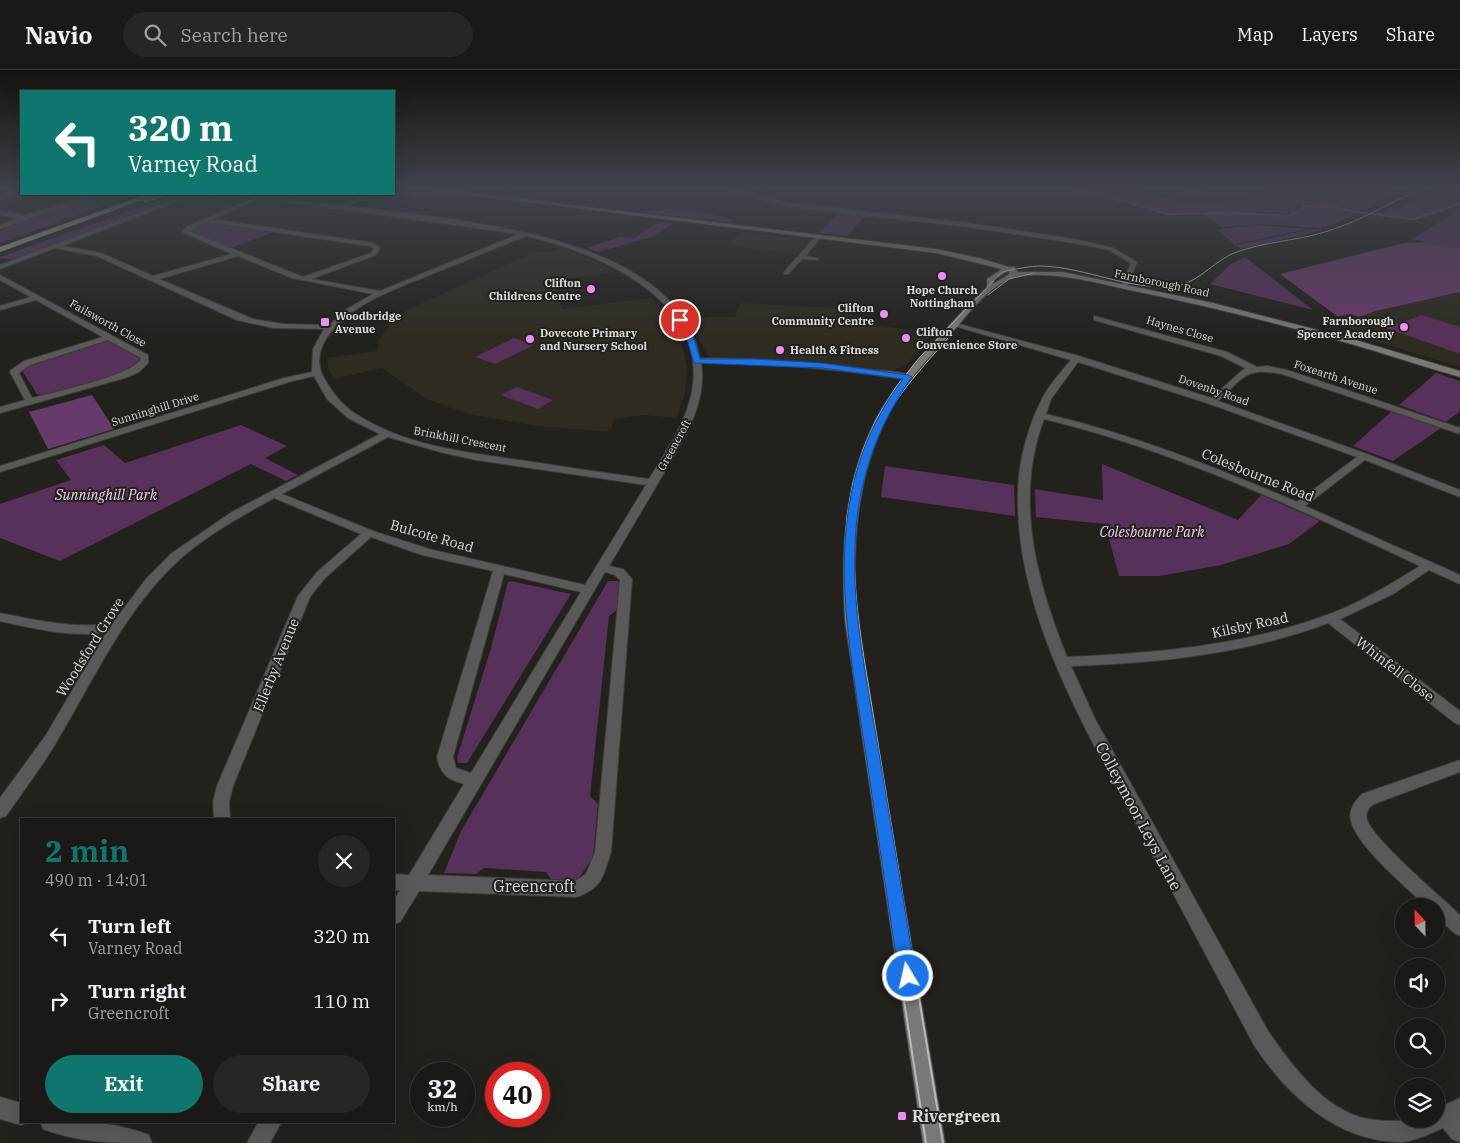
<!DOCTYPE html>
<meta charset="utf-8">
<style>
body{margin:0;font-family:"IBM Plex Serif",serif;background:#272622;color:#f1f3f6;height:100vh;display:flex;flex-direction:column;font-size:19px;white-space:nowrap}
*{box-sizing:border-box;margin:0}
p{font-size:16px;color:#9fa0a0}
.icon{flex:none;width:28px;height:28px;fill:none;stroke:currentColor;stroke-width:2;stroke-linecap:round;stroke-linejoin:round}
.map{position:relative;flex:1;overflow:hidden}
.drawer{position:absolute;left:20px;top:748px;width:375px;height:305px;display:flex;flex-direction:column;background:#1a1915;border-radius:0px;box-shadow:0 5px 20px #0002,0 0 0 1px #383834}
.drawer>*{flex:none}
.hud{position:absolute;left:20px;top:20px;width:375px;height:105px;border-radius:0px;box-shadow:0 5px 20px #0002,0 0 0 1px #383834;background:#0f766e;color:#fff;overflow:hidden}
.needle{width:32px;rotate:338deg}
.buttons{position:absolute;left:1395px;top:828px;display:grid;gap:10px}
.buttons a{display:grid;place-items:center;width:50px;height:50px;border-radius:50%;background:#1a1915;box-shadow:0 5px 20px #0002,0 0 0 1px #383834;font-size:25px}
.speed{position:absolute;left:410px;top:992px;display:flex;gap:10px;font-size:25px;font-weight:700;text-align:center}
.speed>*{display:grid;place-content:center;width:65px;height:65px;border-radius:50%;background:#1a1915;box-shadow:0 5px 20px #0002,0 0 0 1px #383834;line-height:1}
.speed small{font-size:12px;font-weight:400}
.speed .limit{border:8px solid #d22;background:#fff;color:#111}
.pin{position:absolute;display:grid;place-items:center;width:42px;height:42px;color:#fff;margin:-21px;border:2px solid #fff;border-radius:50%;box-shadow:0 1px 5px #0007}
.me{position:absolute;width:55px;margin:-28px;rotate:351deg;stroke-linejoin:round;filter:drop-shadow(0 0 4px #0008)}
.turn{display:flex;align-items:center;gap:18px;height:105px;padding:0 25px;font-size:22px}
.turn .icon{width:65px;height:65px;stroke-width:2.5}
.turn b{display:block;font-size:35px;line-height:42px}
.round{display:grid;place-items:center;flex:none;width:52px;height:52px;border-radius:26px;background:#272622}
.overview{display:flex;align-items:center;justify-content:space-between;height:85px;padding:0 25px}
h1{font-size:30px;font-weight:700;line-height:38px;color:#0f766e}
.cta{display:flex;gap:10px;margin-top:auto;padding:10px 25px}
.cta a{flex:1;height:58px;border-radius:30px;background:#0f766e;color:#fff;font-size:20px;font-weight:700;line-height:58px;text-align:center}
.cta a+a{background:#272622;color:#f1f3f6}
ul{padding:0;list-style:none}
li{display:flex;align-items:center;gap:15px;height:65px;padding:0 25px}
li div{flex:1}
li b{display:block;font-size:19px}
li em{font-style:normal}
header{display:flex;align-items:center;gap:30px;box-sizing:border-box;height:70px;padding:0 25px;background:#1a1915;border-bottom:1px solid #383834}
header strong{font-size:24px}
nav{display:flex;gap:28px;margin-inline-start:auto;font-size:18px}
.search{width:350px;height:45px;background:#272622;display:flex;align-items:center;gap:12px;box-sizing:border-box;padding:0 18px;border-radius:28px;color:#9fa0a0;font-size:19px}
.map>svg:first-child{display:block}
.built{fill:#302b21}
.green{fill:#563159}
.forest{fill:#663b69}
.lines{fill:none;stroke-linecap:round;stroke-linejoin:round}
.stream{stroke:#754978;stroke-width:2.5}
.street-casing{stroke:#3d3b36;stroke-width:2}
.secondary-casing{stroke:#3d3b36;stroke-width:2}
.highway-casing{stroke:#3d3b36;stroke-width:1}
.street{fill:#5a5957;fill-rule:evenodd}
.secondary{fill:#7a7875;fill-rule:evenodd}
.highway{fill:#a9a7a1;fill-rule:evenodd}
.tram-far1{stroke:#bab9b5;stroke-width:1}
.tram{stroke:#bab9b5;stroke-width:2}
.route{fill:#1a73e8;stroke:#114b97}
.poi-dot{fill:#ef8bf6;stroke:#23211c;stroke-width:2}
.labels{text-anchor:middle;dominant-baseline:central;stroke-width:4;stroke-linejoin:round;paint-order:stroke}
.far-poi-label{font-size:11px;font-weight:bold;fill:#dcdbd8;stroke:#23211c;text-anchor:start}
.far-street-label{font-size:11px;fill:#dcdbd8;stroke:#23211c}
.street-label{font-size:14px;fill:#dcdbd8;stroke:#23211c}
.park-label{font-size:14px;font-style:italic;fill:#f7cef9;stroke:#23211c}
.near-street-label{font-size:16px;fill:#dcdbd8;stroke:#23211c}
.near-poi-label{font-size:16px;font-weight:bold;fill:#dcdbd8;stroke:#23211c;text-anchor:start}
</style>
<header>
<strong>Navio</strong>
<div class="search"><svg class="icon" aria-label="search" viewBox="0 0 24 24"><circle cx="10" cy="10" r="6"/><path d="M15 15l6 6"/></svg>Search here</div>
<nav><a>Map</a><a>Layers</a><a>Share</a></nav>
</header>
<div class="map">
<svg width="1460" height="1073" viewBox="0 0 1460 1073">
<rect width="100%" height="100%" fill="#23211c"/>
<!-- built -->
<g class="built">
<path d="M742,162L808,170L795,184L726,175Z"/>
<path d="M560,177L588,187L616,202L563,209L554,218L562,239L652,228L669,249L680,268L687,296L685,323L677,348L644,345L615,349L610,362L536,356L469,344L427,329L382,298L334,309L328,299V288L377,281L379,270L393,250L409,239L528,185L545,181L549,183Z"/>
<path d="M1460,222V297L1358,266L1337,246L1351,244L1359,247L1376,241Z"/>
<path d="M740,233L852,239V252L934,263L907,294L892,301L834,294L715,288L707,285L689,247H735Z"/>
</g>
<!-- green -->
<g class="green">
<path d="M1068,119H1132L1180,131L1251,130L1271,119H1389L1388,126L1365,140L1318,134L1298,135L1295,141L1290,142L1233,143L1288,146L1305,139L1304,137C1319,131 1342,139 1358,143L1334,154L1320,158L1261,154L1223,157L1201,143H1167L1132,133Z"/>
<path d="M1439,119H1460V126L1454,129L1460,131V134L1412,148L1381,144L1393,138L1398,139Z"/>
<path d="M106,124H136L0,173V161L48,142Z"/>
<path d="M177,124H205L187,126L161,133L14,190L0,188V187Z"/>
<path d="M674,139L703,142L734,150L732,152L633,141Z"/>
<path d="M1460,140V179L1412,169Z"/>
<path d="M838,143L865,146L847,166L819,163Z"/>
<path d="M206,152L273,162L231,178L189,161Z"/>
<path d="M658,152L674,153L655,166L598,182L587,178L620,167L635,168Z"/>
<path d="M1253,155L1309,159L1234,174L1217,160Z"/>
<path d="M1315,159L1324,160L1241,179L1236,175Z"/>
<path d="M1245,187L1313,240L1210,214L1231,194Z"/>
<path d="M1422,245L1460,257V284L1386,258Z"/>
<path d="M514,268L534,275L495,294L475,287Z"/>
<path d="M107,271L113,272L141,289L136,297L123,304L43,325L37,324L23,302L26,297L36,293Z"/>
<path d="M1436,303L1460,311V341L1446,352L1399,335Z"/>
<path d="M517,317L553,330L538,339L501,325Z"/>
<path d="M1392,341L1441,358L1393,391L1353,376Z"/>
<path d="M241,355L287,376L265,388L298,405L286,411L251,394L60,491L0,468V434L71,410L56,390L104,375L125,393Z"/>
<path d="M1102,394L1238,450L1261,425L1320,451L1289,474L1221,495L1160,506H1119L1105,454L1036,447L1035,419L1103,430Z"/>
<path d="M885,396L1014,415L1015,446L881,427Z"/>
<path d="M511,511L571,524L467,693H458L457,688L491,578L508,512Z"/>
<path d="M608,511H620L617,540L609,546L590,726L598,734L593,787L577,811L551,809L546,802L484,798L476,804L444,803L461,761Z"/>
</g>
<!-- forest -->
<g class="forest">
<path d="M1426,172L1460,179V222L1376,241L1359,247L1351,244L1337,246L1280,204L1404,173Z"/>
<path d="M92,325L114,359L48,379L29,342Z"/>
</g>
<g class="lines">
<!-- stream -->
<path class="stream" d="M1067,119L1131,133L1167,144L1233,143L1288,146L1303,139V136L1324,135L1356,142L1414,149L1460,134"/>
<defs>
<g id="street">
<path d="M394,119H405L394,122Z"/>
<path d="M723,119H733L790,133L968,153L1074,169L1113,178L1137,192L1127,217L1124,219L1121,217L1131,193L1109,180L1074,173L968,157L790,137Z"/>
<path d="M1184,119H1193L1209,125L1206,127Z"/>
<path d="M21,120V124L0,129V125Z"/>
<path d="M93,124H101L0,159V155L19,148L0,145V141L25,145Z"/>
<path d="M211,124H222L172,133L62,176L101,183L153,206L232,184L182,162L186,157L254,128L236,124L340,136L371,124H377L347,136C449,150 675,161 700,288C759,288 817,292 875,300C886,301 904,301 912,307L908,310C839,299 770,293 701,293C709,338 675,383 654,420C639,445 624,471 609,496L623,499L632,509L611,782C603,806 603,817 577,827L419,821L400,852L394,854V830L400,820H394V804L409,805L464,714C448,710 440,704 437,687L493,501L422,485L371,467L325,508L310,527L233,716L229,732L230,749H214L213,732L217,716L298,526L317,502L361,464L274,428C243,445 205,466 179,490C125,539 94,609 57,671C42,697 23,721 6,746L0,748V728L46,665L106,563C70,567 35,559 0,551V543C39,551 72,558 112,554L146,509L172,483L232,442L380,364L348,348L327,329L314,306L289,312L0,402V396L284,308L312,302L313,279L324,259L273,258L237,250L97,186L55,178L0,199V195L169,131ZM260,128L519,164L380,221L311,209L376,185L380,178L373,173L213,149ZM207,152L369,176L374,179L371,183L303,207L189,161ZM526,166C597,182 709,229 692,321C686,353 666,382 649,409C611,404 572,398 533,392C474,383 408,378 356,344C341,335 332,322 324,308C311,285 327,263 344,249C368,228 398,218 427,206C460,193 493,179 526,166ZM238,186L292,208L373,224L347,239L329,255L284,254L253,249L159,209ZM388,367L440,382L476,390L646,415L585,515L429,479L373,461L282,424ZM605,502L615,505L620,510L595,782L586,804L575,811L428,805ZM504,504L581,522L471,703L456,698L453,687Z"/>
<path d="M817,165L822,166L805,186L818,188V190L802,189L788,204H784V202Z"/>
<path d="M0,205L148,285V293L139,302L125,308L0,343V337L25,330L10,302L11,300L24,291L103,267L36,230L0,240V236L31,227L0,210ZM108,270L141,288C138,304 51,323 32,328L19,303L30,295Z"/>
<path d="M1094,246L1227,282L1257,297L1268,296L1287,300L1460,358V364L1282,304C1245,297 1244,307 1218,331L1367,384L1460,420V427L1365,390L1305,436L1460,505V514L1429,500L1393,524L1340,549L1460,641V655L1455,653L1328,553C1246,584 1159,593 1071,596L1095,649L1268,961C1293,997 1327,1045 1375,1050C1395,1053 1416,1049 1436,1049V1039L1460,1028V1072L1452,1069L1443,1058C1430,1064 1417,1070 1403,1072C1337,1073 1286,1024 1254,975C1216,904 1178,833 1140,761C1085,658 1014,541 1018,420C1019,390 1028,356 1042,329C1049,315 1061,302 1071,290L951,255L955,253L1079,286L1211,328L1245,298L1221,286L1094,250ZM1078,292L1207,333L1357,387L1297,432C1215,397 1132,364 1046,344L1051,329ZM1044,349C1174,380 1299,439 1420,496C1394,512 1368,528 1340,540C1253,575 1160,583 1067,587C1036,510 1014,429 1044,349Z"/>
<path d="M1460,690V702L1374,734C1368,738 1365,743 1367,750C1374,770 1441,827 1460,845V866L1454,863L1436,846V836H1426C1407,818 1357,776 1351,751C1348,740 1355,731 1362,724Z"/>
<path d="M0,1027L21,1033V1051L29,1052L21,1055L0,1049Z"/>
<path d="M40,1051C78,1051 113,1051 149,1065L152,1073C113,1073 80,1073 43,1059Z"/>
<path d="M259,1051H282L270,1073H247Z"/>
</g>
<path id="secondary" d="M422,119H439L936,179L979,188L1009,197H1015V200L1019,202H1063L1213,233L1349,268L1460,301V307C1421,296 1383,283 1344,272C1276,253 1208,236 1139,222C1100,214 1059,201 1020,206C996,209 971,240 957,257C937,279 915,301 899,326C856,395 851,472 857,551L945,1073H923L845,551C841,483 843,413 875,351C890,321 914,295 936,270C953,252 968,233 987,218V209L1002,199L936,183ZM1008,201L1010,202L1008,205L993,214L994,209Z"/>
<path id="highway" d="M148,124H156L147,128L164,124H173L145,133L142,130L0,182V177Z"/>
</defs>
<!-- street casing -->
<use href="#street" class="street-casing"/>
<!-- secondary casing -->
<use href="#secondary" class="secondary-casing"/>
<!-- highway casing -->
<use href="#highway" class="highway-casing"/>
<!-- street -->
<use href="#street" class="street"/>
<!-- secondary -->
<use href="#secondary" class="secondary"/>
<!-- highway -->
<use href="#highway" class="highway"/>
<!-- tram-far1 -->
<g class="tram-far1">
<path d="M988,225L1009,209L1034,203"/>
<path d="M886,808L848,552L845,482L847,447L853,413L863,380L877,348L896,317L920,287L1002,202C1016,199 1029,196 1043,196C1088,198 1130,221 1175,216C1198,213 1213,192 1234,183C1265,171 1300,171 1331,160C1362,150 1391,132 1421,119"/>
<path d="M900,808C891,753 882,698 873,643C858,551 836,445 881,357C898,322 924,296 949,267"/>
</g>
<!-- tram -->
<g class="tram">
<path d="M885,807L926,1073"/>
<path d="M899,807L943,1073"/>
</g>
</g>
<!-- sky -->
<linearGradient id="sky" x2="0" y2="1"><stop stop-color="#13120f"/><stop offset="0.44" stop-color="#3f434b"/><stop offset="1" stop-color="#3f434b" stop-opacity="0"/></linearGradient>
<rect width="1460" height="269" fill="url(#sky)"/>
<!-- route -->
<path class="route" d="M678,249H683L694,269L700,289H754L822,293L908,305L912,307C826,427 856,549 879,683C891,757 904,832 916,906L914,912L908,915L902,912L899,906C888,833 877,759 866,685C846,555 816,423 903,309L822,298L694,293L687,269L677,250Z"/>
<!-- markers -->
<g class="poi-dot">
<circle cx="942" cy="206" r="5"/>
<circle cx="591" cy="219" r="5"/>
<circle cx="884" cy="244" r="5"/>
<rect x="320" y="247" width="10" height="10" rx="2.5"/>
<circle cx="1404" cy="257" r="5"/>
<circle cx="906" cy="268" r="5"/>
<circle cx="530" cy="269" r="5"/>
<circle cx="780" cy="280" r="5"/>
<rect x="897" y="1041" width="10" height="10" rx="2.5"/>
</g>
<g class="labels">
<!-- far-poi labels -->
<g class="far-poi-label">
<text x="581" y="213" text-anchor="end">Clifton<tspan x="581" dy="13">Childrens Centre</tspan></text>
<text x="942" y="220" text-anchor="middle">Hope Church<tspan x="942" dy="13">Nottingham</tspan></text>
<text x="874" y="238" text-anchor="end">Clifton<tspan x="874" dy="13">Community Centre</tspan></text>
<text x="335" y="246">Woodbridge<tspan x="335" dy="13">Avenue</tspan></text>
<text x="1394" y="251" text-anchor="end">Farnborough<tspan x="1394" dy="13">Spencer Academy</tspan></text>
<text x="916" y="262">Clifton<tspan x="916" dy="13">Convenience Store</tspan></text>
<text x="540" y="263">Dovecote Primary<tspan x="540" dy="13">and Nursery School</tspan></text>
<text x="790" y="280">Health &amp; Fitness</text>
</g>
<!-- far-street labels -->
<g class="far-street-label">
<text transform="translate(1162 213) rotate(12)">Farnborough Road</text>
<text transform="translate(108 253) rotate(29)">Failsworth Close</text>
<text transform="translate(1180 259) rotate(16)">Haynes Close</text>
<text transform="translate(1336 307) rotate(18)">Foxearth Avenue</text>
<text transform="translate(1214 320) rotate(19)">Dovenby Road</text>
<text transform="translate(155 339) rotate(-17)">Sunninghill Drive</text>
<text transform="translate(460 369) rotate(11)">Brinkhill Crescent</text>
<text transform="translate(674 375) rotate(-61)">Greencroft</text>
</g>
<!-- street labels -->
<g class="street-label">
<text transform="translate(1258 405) rotate(22)">Colesbourne Road</text>
<text transform="translate(432 466) rotate(16)">Bulcote Road</text>
<text transform="translate(1250 555) rotate(-12)">Kilsby Road</text>
<text transform="translate(90 577) rotate(-58)">Woodsford Grove</text>
<text transform="translate(276 595) rotate(-68)">Ellerby Avenue</text>
<text transform="translate(1395 599) rotate(38)">Whinfell Close</text>
</g>
<!-- park labels -->
<g class="park-label">
<text x="106" y="425">Sunninghill Park</text>
<text x="1152" y="462">Colesbourne Park</text>
</g>
<!-- near-street labels -->
<g class="near-street-label">
<text transform="translate(1139 746) rotate(62)">Colleymoor Leys Lane</text>
<text x="534" y="816">Greencroft</text>
</g>
<!-- near-poi labels -->
<g class="near-poi-label">
<text x="912" y="1046">Rivergreen</text>
</g>
</g>
</svg>
<div class="buttons">
<a><svg class="needle" viewBox="-14 -14 28 28"><path d="M0-13l5 13h-10z" fill="#e53935"/><path d="M0 13l5-13h-10z" fill="#9fa0a0"/></svg></a>
<a><svg class="icon" aria-label="sound" viewBox="0 0 24 24"><path d="M4 9h4l5-4v14l-5-4H4zM17 9q2 3 0 6"/></svg></a>
<a><svg class="icon" aria-label="search" viewBox="0 0 24 24"><circle cx="10" cy="10" r="6"/><path d="M15 15l6 6"/></svg></a>
<a><svg class="icon" aria-label="layers" viewBox="0 0 24 24"><path d="M12 4l9 5-9 5-9-5zM3 14l9 5 9-5"/></svg></a>
</div>
<div class="speed"><div>32<small>km/h</small></div><div class="limit">40</div></div>
<div class="pin" style="left:680px;top:250px;background:#d93025"><svg class="icon" aria-label="arrive" viewBox="0 0 24 24"><path d="M6 21V4h12l-3 4 3 4H6"/></svg></div>
<svg class="me" style="left:908px;top:906px" viewBox="-20 -20 40 40"><circle r="17" fill="#1a73e8" stroke="#fff" stroke-width="3"/><path d="M0-11L8 9 0 5-8 9z" fill="#fff"/></svg>
<div class="hud">
<div class="turn"><svg class="icon" aria-label="left" viewBox="0 0 24 24"><path d="M17 20v-9H6M10 6l-5 5 5 5"/></svg><div><b>320 m</b>Varney Road</div></div>
</div>
<section class="drawer">
<div class="overview"><div><h1>2 min</h1><p>490 m · 14:01</p></div><a class="round"><svg class="icon" aria-label="close" viewBox="0 0 24 24"><path d="M6 6l12 12M18 6L6 18"/></svg></a></div>
<ul>
<li><svg class="icon" aria-label="left" viewBox="0 0 24 24"><path d="M17 20v-9H6M10 6l-5 5 5 5"/></svg><div><b>Turn left</b><p>Varney Road</p></div><em>320 m</em></li>
<li><svg class="icon" aria-label="right" viewBox="0 0 24 24"><path d="M7 20v-9h11M14 6l5 5-5 5"/></svg><div><b>Turn right</b><p>Greencroft</p></div><em>110 m</em></li>
</ul>
<div class="cta"><a>Exit</a><a>Share</a></div>
</section>
</div>
